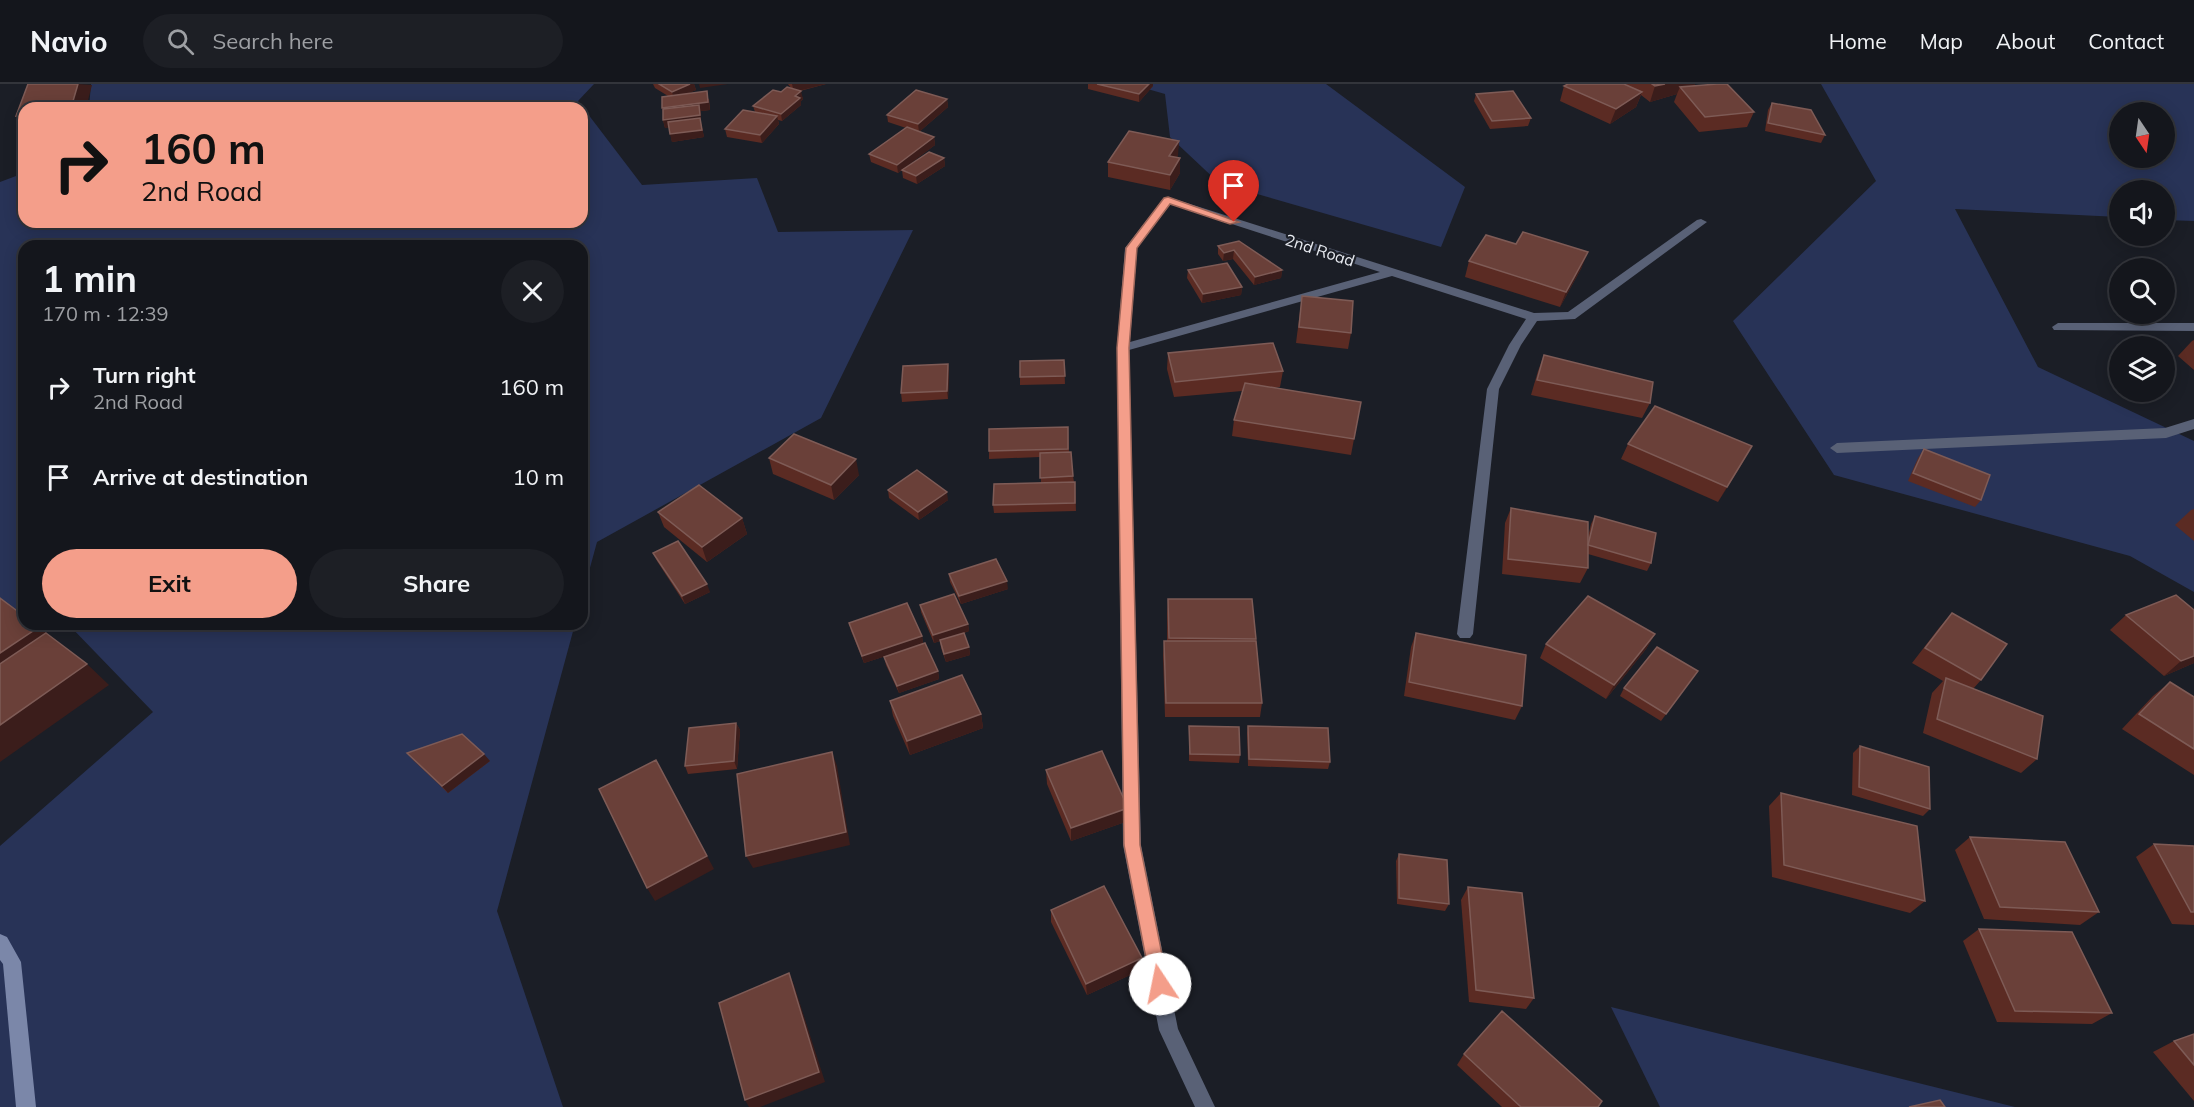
<!DOCTYPE html>
<meta charset="utf-8">
<style>
body{margin:0;font-family:Mulish,sans-serif;background:#1d1f25;color:#f1f3f6;height:100vh;display:flex;flex-direction:column;font-size:22px;white-space:nowrap}
*{box-sizing:border-box;margin:0}
p{font-size:20px;color:#9d9fa3}
.icon{flex:none;width:33px;height:33px;fill:none;stroke:currentColor;stroke-width:2;stroke-linecap:round;stroke-linejoin:round}
.map{position:relative;flex:1;overflow:hidden}
.panel{position:absolute;left:18px;top:156px;width:570px;height:390px;display:flex;flex-direction:column;background:#14161c;border-radius:18px;box-shadow:0 3px 15px #0003,0 0 0 2px #33353b}
.panel>*{flex:none}
.top-card{position:absolute;left:18px;top:18px;width:570px;height:126px;border-radius:18px;box-shadow:0 3px 15px #0003,0 0 0 2px #33353b;background:#f49e8a;color:#111;overflow:hidden}
.needle{width:39px;rotate:167deg}
.controls{position:absolute;left:2109px;top:18px;display:grid;gap:12px}
.controls a{display:grid;place-items:center;width:66px;height:66px;border-radius:50%;background:#14161c;box-shadow:0 3px 15px #0003,0 0 0 2px #33353b;font-size:30px}
.pin{position:absolute;display:grid;place-items:center;width:51px;height:51px;color:#fff;margin:-62px -26px;border-radius:50% 50% 50% 0;rotate:-45deg;box-shadow:0 0 6px #0007}
.pin .icon{rotate:45deg}
.me{position:absolute;width:66px;margin:-33px;rotate:349deg;stroke-linejoin:round;filter:drop-shadow(0 0 4px #0008)}
.turn{display:flex;align-items:center;gap:21px;height:126px;padding:0 24px;font-size:27px}
.turn .icon{width:78px;height:78px;stroke-width:2.5}
.turn b{display:block;font-size:42px;line-height:51px}
.round{display:grid;place-items:center;flex:none;width:63px;height:63px;border-radius:32px;background:#1d1f25}
.overview{display:flex;align-items:center;justify-content:space-between;height:102px;padding:0 24px}
h1{font-size:36px;font-weight:700;line-height:45px}
.button{display:flex;gap:12px;margin-top:auto;padding:12px 24px}
.button a{flex:1;height:69px;border-radius:36px;background:#f49e8a;color:#111;font-size:24px;font-weight:700;line-height:69px;text-align:center}
.button a+a{background:#1d1f25;color:#f1f3f6}
ul{padding:0;list-style:none}
li{display:flex;align-items:center;gap:18px;height:90px;padding:0 24px}
li div{flex:1}
li b{display:block;font-size:22px}
li em{font-style:normal}
header{display:flex;align-items:center;gap:36px;box-sizing:border-box;height:84px;padding:0 30px;background:#14161c;border-bottom:2px solid #33353b}
header strong{font-size:28px}
nav{display:flex;gap:33px;margin-inline-start:auto;font-size:21px}
.search{width:420px;height:54px;background:#1d1f25;display:flex;align-items:center;gap:15px;box-sizing:border-box;padding:0 21px;border-radius:33px;color:#9d9fa3;font-size:22px}
.map>svg:first-child{display:block}
.green{fill:#283357;fill-rule:evenodd}
.lines{fill:none;stroke-linecap:round;stroke-linejoin:round}
.street{fill:#596176;fill-rule:evenodd}
.secondary{fill:#7b87a9;fill-rule:evenodd}
.wall{fill:#5b2b23}
.shaded-wall{fill:#3b1d1b}
.building{fill:#6a4039;stroke:#7e5b56;stroke-width:1.5}
.route{fill:#f49e8a;stroke:#9f675a;stroke-width:1.5}
.labels{text-anchor:middle;dominant-baseline:central;stroke-width:4.5;stroke-linejoin:round;paint-order:stroke}
.street-label{font-size:16px;fill:#e8ebf1;stroke:#1b1e26}
</style>
<header>
<strong>Navio</strong>
<div class="search"><svg class="icon" aria-label="search" viewBox="0 0 24 24"><circle cx="10" cy="10" r="6"/><path d="M15 15l6 6"/></svg>Search here</div>
<nav><a>Home</a><a>Map</a><a>About</a><a>Contact</a></nav>
</header>
<div class="map">
<svg width="2194" height="1023" viewBox="0 0 2194 1023">
<rect width="100%" height="100%" fill="#1b1e26"/>
<!-- green -->
<g class="green">
<path d="M91,0H594L578,17L642,101L757,94L778,148L913,146L821,334L597,458L582,513V162H24V526L0,538V98L24,89V138H582V24H89Z"/>
<path d="M1130,0H1326L1465,103L1441,163L1219,99L1170,53L1165,10Z"/>
<path d="M1821,0H2194V137L2165,136L2164,106H2120L2119,133L1955,125L2038,283L2194,357V508L2130,472L1834,391L1733,237L1876,97ZM2120,28H2164V74H2120Z"/>
<path d="M68,540H575L497,827L563,1023H0V762L153,628Z"/>
<path d="M1611,923L2015,1023H1660Z"/>
</g>
<g class="lines">
<!-- street -->
<g class="street">
<path d="M1168,113L1534,229L1568,228L1697,136L1701,135L1707,138L1575,235L1537,237L1521,261L1499,305L1473,550L1470,554H1460L1457,550L1487,305L1509,261L1526,235L1392,192L1129,266L1141,761L1178,945L1215,1023H1195L1159,946L1123,761L1117,264L1125,164L1164,114ZM1170,120L1380,188L1130,258L1137,164Z"/>
<path d="M2058,239H2194V247L2054,246L2052,243Z"/>
<path d="M2194,335V345L2166,354L1837,369L1830,364L1837,359L2165,344Z"/>
</g>
<!-- secondary -->
<path class="secondary" d="M0,850L7,853L21,878L36,1023H16L3,880L0,876Z"/>
</g>
<!-- wall -->
<g class="wall">
<path d="M653,0H694L696,6L688,9L709,15L710,26L701,27V39L704,53L672,58L669,43L665,44L663,36V27L668,12L655,4Z"/>
<path d="M788,0H826L800,7L803,15L801,17V21L782,37L778,36L779,40L762,59L727,53L725,45L755,28L753,22L791,4Z"/>
<path d="M1088,0H1153V2L1139,18L1088,5Z"/>
<path d="M1626,0H1695L1694,2L1754,28L1747,43L1699,48L1674,18L1677,10L1650,18L1641,11L1636,23L1610,40L1560,17L1564,2H1628Z"/>
<path d="M1476,10L1531,34L1528,42L1490,45L1474,17Z"/>
<path d="M947,15L948,23L919,48L934,53L935,61L904,84L944,74L945,82L917,100L903,94L902,86L898,89L871,78L869,70L906,44L888,38L887,31Z"/>
<path d="M1772,19L1825,51L1821,59L1765,47L1768,26Z"/>
<path d="M1179,57L1177,73L1180,89L1170,106L1108,93V78Z"/>
<path d="M1239,157L1282,186L1281,194L1254,201L1233,175L1223,177L1218,170V162Z"/>
<path d="M1469,177L1582,183L1560,223L1465,193Z"/>
<path d="M1188,186L1242,203L1241,211L1202,219L1187,194Z"/>
<path d="M1302,212L1351,249L1348,265L1296,259Z"/>
<path d="M2194,256V286L2178,272L2192,257Z"/>
<path d="M1168,269L1283,287L1280,303L1273,304L1354,355L1351,371L1232,352L1234,336L1242,307L1174,313L1167,285Z"/>
<path d="M1544,271L1650,319L1642,334L1531,311L1538,287Z"/>
<path d="M1064,276L1065,300L1020,301V293Z"/>
<path d="M948,280L949,288L948,315L902,318L901,309Z"/>
<path d="M1068,343L1069,368L1074,398H1075L1076,427L994,429L993,421L1041,399L1040,373L989,375V367Z"/>
<path d="M1628,360L1743,378L1718,418L1621,375Z"/>
<path d="M1924,365L1981,416L1975,423L1908,397L1918,374Z"/>
<path d="M769,374L859,391L834,416L773,390Z"/>
<path d="M888,406L948,416L919,436L889,414Z"/>
<path d="M1511,424L1588,453L1591,440L1595,432L1651,479L1647,487L1588,470V484L1580,499L1502,490L1505,439Z"/>
<path d="M2194,425V457L2175,441L2191,426Z"/>
<path d="M658,428L742,434L747,450L707,478L664,443Z"/>
<path d="M653,469L710,508L685,520L657,477Z"/>
<path d="M949,490L1008,505L961,520L950,498Z"/>
<path d="M1168,515L1256,555L1262,619L1260,633H1165L1163,572L1164,557H1167V530Z"/>
<path d="M920,521L968,540L969,547L959,551L969,563L970,571L946,578L941,564L940,557L934,559L921,528Z"/>
<path d="M2194,526V579L2164,592L2110,546L2126,531Z"/>
<path d="M1952,529L1981,596L1973,605L2037,675L2021,689L1923,649L1932,609L1943,597L1912,579L1939,544Z"/>
<path d="M849,539L922,552L923,560L864,579L851,547Z"/>
<path d="M1416,549L1522,622L1515,636L1404,612L1411,563Z"/>
<path d="M1655,550L1646,565L1606,615L1540,574L1546,560Z"/>
<path d="M884,573L938,587L939,595L899,609L886,581Z"/>
<path d="M1698,587L1661,637L1620,612L1624,604Z"/>
<path d="M2170,598L2194,613V691L2122,645L2153,612Z"/>
<path d="M890,617L981,630L983,644L910,671L893,632Z"/>
<path d="M736,639L740,646L737,685L688,690L685,682Z"/>
<path d="M1189,642L1240,671L1239,679L1189,677Z"/>
<path d="M1248,642L1330,678L1328,685L1248,682L1247,649Z"/>
<path d="M1860,662L1930,725L1923,732L1852,711L1853,669Z"/>
<path d="M407,669L490,677L448,709L413,676Z"/>
<path d="M1046,686L1128,737L1071,757L1047,700Z"/>
<path d="M1781,709L1925,817L1910,829L1772,793L1769,722Z"/>
<path d="M1970,753L2099,828L2080,841L1984,835L1955,766Z"/>
<path d="M2154,760L2194,762V841L2172,840L2136,773Z"/>
<path d="M1399,770L1449,820L1445,827L1397,820L1396,777Z"/>
<path d="M1468,803L1534,914L1526,925L1469,918L1461,816Z"/>
<path d="M1051,826L1142,874L1141,886L1087,911L1051,838Z"/>
<path d="M1979,845L2112,929L2092,940L1997,938L1963,857Z"/>
<path d="M2194,950V1017L2153,968L2174,957Z"/>
<path d="M1464,970L1598,1023H1502L1457,981Z"/>
</g>
<!-- shaded-wall -->
<g class="shaded-wall">
<path d="M78,0L92,1L86,24H70Z"/>
<path d="M690,0H694L696,6L674,16L672,8Z"/>
<path d="M699,0H728L700,4Z"/>
<path d="M792,0H826L794,8Z"/>
<path d="M1149,0H1153V2L1139,18V10Z"/>
<path d="M1665,0H1695L1692,7L1680,3L1677,10L1650,18L1655,2Z"/>
<path d="M707,7L710,26L701,27V39L704,53L672,58L670,50L701,39L665,44L663,36L664,32L662,24Z"/>
<path d="M801,7L803,15L801,17V21L782,37L781,30L795,12Z"/>
<path d="M1642,8L1636,23L1610,40L1616,25Z"/>
<path d="M947,15L948,23L919,48L918,40Z"/>
<path d="M24,31V43L16,32Z"/>
<path d="M777,32L779,40L762,59L760,51Z"/>
<path d="M934,53L935,61L898,89L897,81Z"/>
<path d="M1179,57L1178,72L1169,87V72Z"/>
<path d="M944,74L945,82L917,100L916,92Z"/>
<path d="M1180,74V89L1170,106V91Z"/>
<path d="M1234,166L1233,175L1223,177L1224,169Z"/>
<path d="M1588,168L1582,183L1560,223L1566,208Z"/>
<path d="M1282,186L1281,194L1254,201L1255,193Z"/>
<path d="M1242,203L1241,211L1202,219L1203,210Z"/>
<path d="M948,280L949,288L948,315L947,307Z"/>
<path d="M1752,362L1743,378L1718,418L1727,403Z"/>
<path d="M856,375L859,391L834,416L831,401Z"/>
<path d="M947,408L948,416L919,436L918,428Z"/>
<path d="M742,434L747,450L707,478L702,463Z"/>
<path d="M1007,497L1008,505L961,520L959,512Z"/>
<path d="M707,500L710,508L685,520L682,512Z"/>
<path d="M968,540L969,547L934,559L933,551Z"/>
<path d="M39,543L61,563L0,606V569Z"/>
<path d="M1655,550L1646,565L1606,615L1614,601Z"/>
<path d="M922,552L923,560L864,579L862,572Z"/>
<path d="M969,563L970,571L946,578L944,570Z"/>
<path d="M2194,572V579L2164,592L2181,577Z"/>
<path d="M87,580L109,601L0,678V641Z"/>
<path d="M938,587L939,595L899,609L897,602Z"/>
<path d="M981,630L983,644L910,671L907,657Z"/>
<path d="M736,639L740,646L737,685L734,677Z"/>
<path d="M832,668L837,682L850,761L753,784L746,772Z"/>
<path d="M484,670L490,677L448,709L442,702Z"/>
<path d="M663,689L714,785L655,817L647,804Z"/>
<path d="M1128,724V737L1071,757V744Z"/>
<path d="M1142,874L1141,886L1087,911L1086,900Z"/>
<path d="M789,889L794,901L825,998L760,1023H749L745,1016Z"/>
</g>
<!-- building -->
<g class="building">
<path d="M28,0H78L71,24H24V31L16,32Z"/>
<path d="M659,0H690L672,8Z"/>
<path d="M1097,0H1149L1139,10Z"/>
<path d="M1568,0H1624L1642,8L1616,25L1564,2Z"/>
<path d="M1652,0H1665L1655,2Z"/>
<path d="M1717,0H1727L1754,28L1705,33L1680,3Z"/>
<path d="M787,3L801,7L795,12L800,14L781,30L753,22L773,6L781,8Z"/>
<path d="M916,6L947,15L918,40L887,31Z"/>
<path d="M707,7L708,18L662,24V13Z"/>
<path d="M1513,7L1531,34L1492,37L1476,10Z"/>
<path d="M1772,19L1811,26L1825,51L1768,39Z"/>
<path d="M699,21L700,31L663,36V25Z"/>
<path d="M743,26L777,32L760,51L725,45Z"/>
<path d="M700,34L702,46L670,50L668,38Z"/>
<path d="M907,43L934,53L897,81L869,70Z"/>
<path d="M1129,47L1179,57L1169,72L1180,74L1170,91L1108,78Z"/>
<path d="M929,68L944,74L916,92L902,86Z"/>
<path d="M1523,148L1588,168L1566,208L1469,177L1486,151L1516,160Z"/>
<path d="M1239,157L1282,186L1255,193L1234,166L1224,169L1218,162Z"/>
<path d="M1227,179L1242,203L1203,210L1188,186Z"/>
<path d="M1302,212L1353,217L1351,249L1299,243Z"/>
<path d="M1273,259L1283,287L1175,298L1168,269Z"/>
<path d="M1544,271L1653,298L1650,319L1537,296Z"/>
<path d="M1064,276L1065,292L1020,293V277Z"/>
<path d="M948,280L947,307L901,309L903,282Z"/>
<path d="M1245,299L1361,318L1354,355L1234,336Z"/>
<path d="M1655,322L1752,362L1727,403L1628,360Z"/>
<path d="M1068,343V365L989,367V345Z"/>
<path d="M794,350L856,375L831,401L769,374Z"/>
<path d="M1924,365L1990,391L1981,416L1913,389Z"/>
<path d="M1071,368L1073,392L1040,394V369Z"/>
<path d="M917,386L947,408L918,428L888,406Z"/>
<path d="M1075,398V419L993,421L994,400Z"/>
<path d="M699,401L742,434L702,463L658,428Z"/>
<path d="M1511,424L1588,438V484L1508,475Z"/>
<path d="M1595,432L1656,449L1651,479L1588,461Z"/>
<path d="M678,457L707,500L682,512L653,469Z"/>
<path d="M996,475L1007,497L959,512L949,490Z"/>
<path d="M954,510L968,540L933,551L920,521Z"/>
<path d="M2176,511L2194,526V572L2181,577L2126,531Z"/>
<path d="M1588,512L1655,550L1614,601L1546,560Z"/>
<path d="M0,514L24,532V540H35L39,543L0,569Z"/>
<path d="M1168,515H1252L1256,555L1169,554Z"/>
<path d="M907,519L922,552L862,572L849,539Z"/>
<path d="M1952,529L2007,560L1981,596L1925,564Z"/>
<path d="M46,549L87,580L0,641V580Z"/>
<path d="M964,549L969,563L944,570L940,556Z"/>
<path d="M1416,549L1526,571L1522,622L1409,598Z"/>
<path d="M1164,557H1256L1262,619H1166Z"/>
<path d="M925,559L938,587L897,602L884,573Z"/>
<path d="M1657,563L1698,587L1666,630L1624,604Z"/>
<path d="M962,591L981,630L907,657L890,617Z"/>
<path d="M1946,594L2043,632L2037,675L1937,635Z"/>
<path d="M2170,598L2194,613V665L2139,630Z"/>
<path d="M736,639L734,677L685,682L689,644Z"/>
<path d="M1189,642L1239,643L1240,671L1190,670Z"/>
<path d="M1248,642L1328,644L1330,678L1249,675Z"/>
<path d="M462,650L484,670L442,702L407,669Z"/>
<path d="M1860,662L1929,683L1930,725L1859,703Z"/>
<path d="M1102,667L1128,724L1071,744L1046,686Z"/>
<path d="M832,668L846,748L746,772L737,690Z"/>
<path d="M656,676L707,772L647,804L599,705Z"/>
<path d="M1781,709L1917,742L1925,817L1784,781Z"/>
<path d="M1970,753L2065,758L2099,828L2000,823Z"/>
<path d="M2154,760L2194,762V828H2191Z"/>
<path d="M1399,770L1447,776L1449,820L1399,814Z"/>
<path d="M1104,802L1142,874L1086,900L1051,826Z"/>
<path d="M1468,803L1522,809L1534,914L1476,906Z"/>
<path d="M1979,845L2072,848L2112,929L2015,927Z"/>
<path d="M789,889L819,988L745,1016L719,919Z"/>
<path d="M1502,927L1602,1017L1598,1023H1521L1464,970Z"/>
<path d="M2194,950V981L2174,957Z"/>
<path d="M1940,1016L1945,1023H1909Z"/>
</g>
<!-- route -->
<path class="route" d="M1168,113L1239,138L1230,140L1170,120L1137,164L1129,264L1140,761L1168,900L1166,905L1160,908L1154,905L1151,900L1124,761L1117,264L1126,164L1164,114Z"/>
<g class="labels">
<!-- street labels -->
<g class="street-label">
<text transform="translate(1320 166) rotate(18)">2nd Road</text>
</g>
</g>
</svg>
<div class="controls">
<a><svg class="needle" viewBox="-14 -14 28 28"><path d="M0-13l5 13h-10z" fill="#e53935"/><path d="M0 13l5-13h-10z" fill="#9d9fa3"/></svg></a>
<a><svg class="icon" aria-label="sound" viewBox="0 0 24 24"><path d="M4 9h4l5-4v14l-5-4H4zM17 9q2 3 0 6"/></svg></a>
<a><svg class="icon" aria-label="search" viewBox="0 0 24 24"><circle cx="10" cy="10" r="6"/><path d="M15 15l6 6"/></svg></a>
<a><svg class="icon" aria-label="layers" viewBox="0 0 24 24"><path d="M12 4l9 5-9 5-9-5zM3 14l9 5 9-5"/></svg></a>
</div>
<div class="pin" style="left:1234px;top:138px;background:#d93025"><svg class="icon" aria-label="arrive" viewBox="0 0 24 24"><path d="M6 21V4h12l-3 4 3 4H6"/></svg></div>
<svg class="me" style="left:1160px;top:900px" viewBox="-20 -20 40 40"><circle r="19" fill="#fff"/><path d="M0-13L10 11 0 6-10 11z" fill="#f49e8a"/></svg>
<div class="top-card">
<div class="turn"><svg class="icon" aria-label="right" viewBox="0 0 24 24"><path d="M7 20v-9h11M14 6l5 5-5 5"/></svg><div><b>160 m</b>2nd Road</div></div>
</div>
<section class="panel">
<div class="overview"><div><h1>1 min</h1><p>170 m · 12:39</p></div><a class="round"><svg class="icon" aria-label="close" viewBox="0 0 24 24"><path d="M6 6l12 12M18 6L6 18"/></svg></a></div>
<ul>
<li><svg class="icon" aria-label="right" viewBox="0 0 24 24"><path d="M7 20v-9h11M14 6l5 5-5 5"/></svg><div><b>Turn right</b><p>2nd Road</p></div><em>160 m</em></li>
<li><svg class="icon" aria-label="arrive" viewBox="0 0 24 24"><path d="M6 21V4h12l-3 4 3 4H6"/></svg><div><b>Arrive at destination</b></div><em>10 m</em></li>
</ul>
<div class="button"><a>Exit</a><a>Share</a></div>
</section>
</div>
